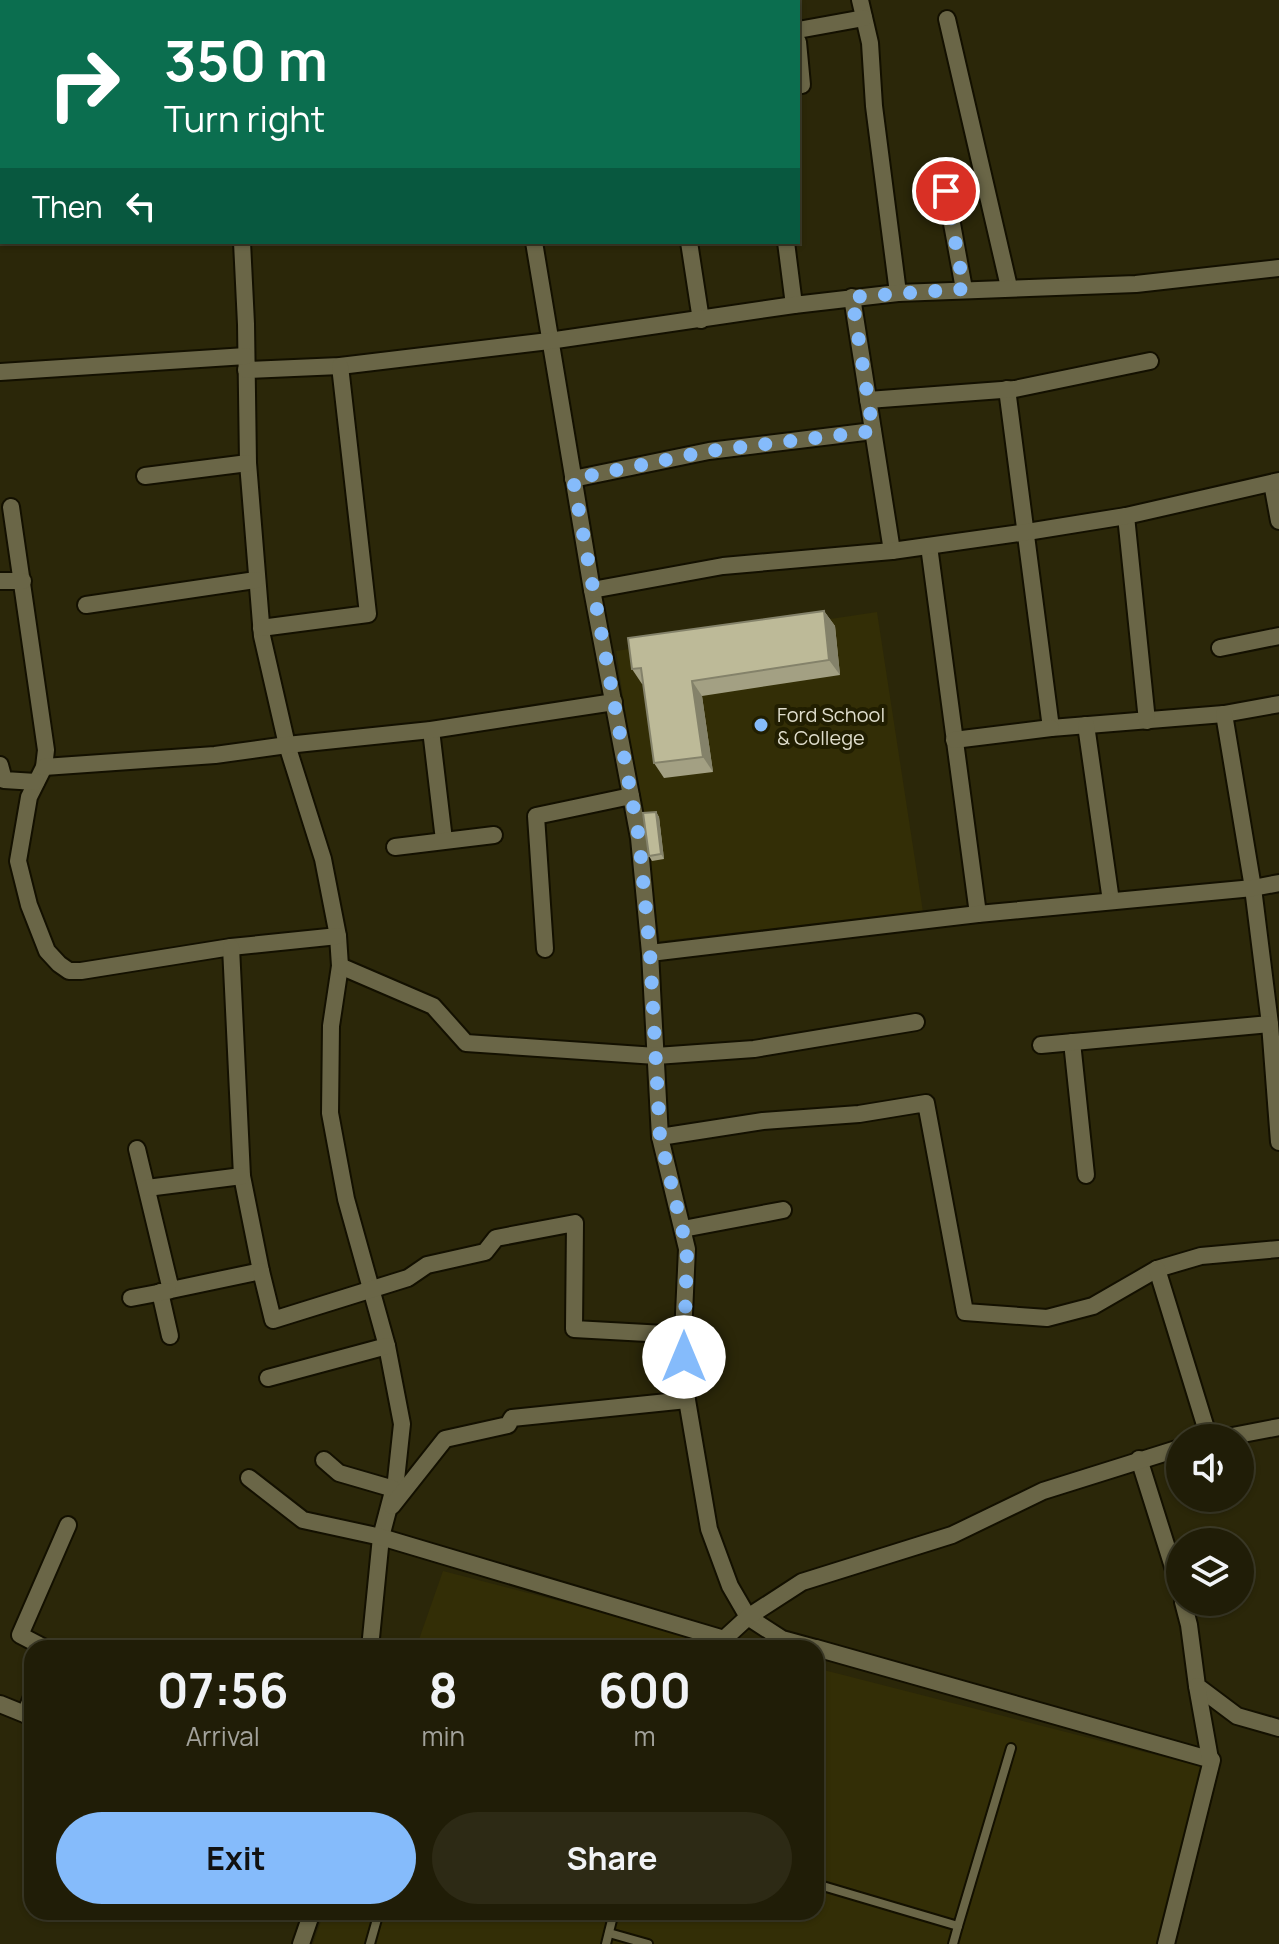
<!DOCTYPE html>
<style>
body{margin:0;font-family:Manrope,sans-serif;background:#2d2a15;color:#f1f3f6;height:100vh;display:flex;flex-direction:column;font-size:30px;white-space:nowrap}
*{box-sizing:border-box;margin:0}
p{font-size:26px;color:#a2a29b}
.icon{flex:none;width:44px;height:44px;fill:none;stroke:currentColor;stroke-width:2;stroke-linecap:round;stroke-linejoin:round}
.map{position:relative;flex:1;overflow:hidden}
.drawer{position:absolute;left:24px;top:1640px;width:800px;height:280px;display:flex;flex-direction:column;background:#201d07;border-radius:24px;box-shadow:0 2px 6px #0004,0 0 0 2px #3d3b28}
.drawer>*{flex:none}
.top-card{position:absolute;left:0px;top:0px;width:800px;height:244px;box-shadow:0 2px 6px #0004,0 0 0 2px #3d3b28;background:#0b6e4f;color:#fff;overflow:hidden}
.tools{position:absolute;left:1166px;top:1424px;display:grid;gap:16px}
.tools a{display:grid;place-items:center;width:88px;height:88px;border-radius:50%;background:#201d07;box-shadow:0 2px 6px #0004,0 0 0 2px #3d3b28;font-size:40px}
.pin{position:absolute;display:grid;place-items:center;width:68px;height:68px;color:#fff;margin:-34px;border:4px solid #fff;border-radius:50%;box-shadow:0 2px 8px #0007}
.me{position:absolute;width:88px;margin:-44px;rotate:0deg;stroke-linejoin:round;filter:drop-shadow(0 0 6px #0008)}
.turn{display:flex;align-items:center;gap:28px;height:168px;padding:0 32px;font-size:36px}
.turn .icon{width:104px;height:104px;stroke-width:2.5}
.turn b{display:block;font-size:56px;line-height:68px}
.then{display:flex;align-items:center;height:76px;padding:0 32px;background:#0003;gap:16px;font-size:30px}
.eta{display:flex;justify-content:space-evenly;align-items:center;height:136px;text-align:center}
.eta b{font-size:48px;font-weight:700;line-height:56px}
.action{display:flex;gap:16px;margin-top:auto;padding:16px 32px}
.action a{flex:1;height:92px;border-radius:48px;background:#85bbfb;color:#111;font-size:32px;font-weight:700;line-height:92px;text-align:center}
.action a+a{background:#2d2a15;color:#f1f3f6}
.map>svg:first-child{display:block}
.built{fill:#332e06}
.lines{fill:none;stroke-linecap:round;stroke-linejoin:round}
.service-casing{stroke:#131000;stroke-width:12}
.minor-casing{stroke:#131000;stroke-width:20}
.service{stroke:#6a6647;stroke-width:8}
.minor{stroke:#6a6647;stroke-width:16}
.wall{fill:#a3a083}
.shaded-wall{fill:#84826a}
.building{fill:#bdba98;stroke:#84826a;stroke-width:2}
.route{stroke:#85bbfb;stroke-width:14;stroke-dasharray:0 25.2}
.poi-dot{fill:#85bbfb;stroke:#211e01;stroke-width:3}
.labels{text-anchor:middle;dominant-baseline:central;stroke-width:8;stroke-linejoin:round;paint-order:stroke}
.poi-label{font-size:20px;fill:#dfddcc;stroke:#211e01;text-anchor:start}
</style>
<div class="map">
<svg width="1279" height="1944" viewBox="0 0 1279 1944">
<rect width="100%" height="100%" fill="#2b2709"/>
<!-- built -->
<g class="built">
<path d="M877,612L923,912L660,941L616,651Z"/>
<path d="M443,1571L740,1648H416Z"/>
<path d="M816,1668L1203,1767L1157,1944H313L324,1912H816Z"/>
</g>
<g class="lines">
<defs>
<g id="service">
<path d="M816,1884L958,1926L953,1944"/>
<path d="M958,1926L1011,1748"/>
<path d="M609,1933L648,1944"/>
<path d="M370,1944L379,1912"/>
<path d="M606,1944L614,1912"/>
</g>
<g id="minor">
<path d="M233,0V2"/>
<path d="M493,0L494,2"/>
<path d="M860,0L870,43L874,106L898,293"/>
<path d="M947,19L1009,287"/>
<path d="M798,30L864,18"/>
<path d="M798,42L802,85"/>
<path d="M0,104L2,103"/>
<path d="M0,191H2"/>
<path d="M946,191L964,289"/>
<path d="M242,242L246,324L248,463L262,636L287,745L323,859L338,936L340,966L331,1026L330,1113L346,1199L387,1346L402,1424L396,1480L381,1537L370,1648"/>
<path d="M534,242L592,590L639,838L650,953L660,1137L687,1249L683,1335L687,1400L709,1529L730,1586L748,1617L782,1639L815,1648"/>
<path d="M689,242L701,320"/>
<path d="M786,242L794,305"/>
<path d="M852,297L892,551"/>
<path d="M246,370L340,366L549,341L794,305L898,293L1136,284L1279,268"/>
<path d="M0,372L246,356"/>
<path d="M1007,389L1051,728L1224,714L1279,704"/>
<path d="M868,400L1015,389L1150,361"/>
<path d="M145,476L248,463"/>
<path d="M573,479L709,451L873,431"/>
<path d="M1272,483L1279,521"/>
<path d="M11,507L46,750L44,767L29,797L18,861L29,905L47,951L59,964L69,971H81L231,947L338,936"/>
<path d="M1126,516L1147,721"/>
<path d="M929,546L978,914"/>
<path d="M0,581H23"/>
<path d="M592,590L723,566L892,551L1027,532L1126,516L1279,481"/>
<path d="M86,605L256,580"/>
<path d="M261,628L368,614L340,366"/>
<path d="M1220,648L1279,636"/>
<path d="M1224,714L1253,888L1270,1024L1279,1142"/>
<path d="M1086,725L1111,901"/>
<path d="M431,730L444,840"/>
<path d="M954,740L1051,728"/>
<path d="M0,765L4,780L36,782"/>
<path d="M44,767L215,755L287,745L431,730L614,702"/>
<path d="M395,847L494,835"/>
<path d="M545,949L536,816L631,796"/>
<path d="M650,953L978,914L1253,888L1279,883"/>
<path d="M340,966L433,1006L466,1043L656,1056L754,1049L916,1022"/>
<path d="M1072,1042L1086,1175"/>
<path d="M1041,1045L1270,1024"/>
<path d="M660,1137L763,1121L859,1114L926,1103L965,1312L1047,1318L1093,1306L1157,1269L1201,1256L1279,1249"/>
<path d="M137,1149L171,1290L261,1271L242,1176L231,947"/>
<path d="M147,1188L242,1176"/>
<path d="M683,1229L783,1210"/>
<path d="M1157,1269L1209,1438"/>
<path d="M261,1271L273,1320L408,1278L427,1265L485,1252L496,1238L575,1223L574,1329L683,1335"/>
<path d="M160,1292L170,1336"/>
<path d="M131,1298L168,1291"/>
<path d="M268,1378L387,1346"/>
<path d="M1222,1438L1279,1427"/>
<path d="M1139,1459L1180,1589"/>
<path d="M324,1460L339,1473L394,1489"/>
<path d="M249,1478L303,1520L381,1537L724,1639L748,1617L802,1582L952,1535L1043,1491L1180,1448"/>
<path d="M392,1506L445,1439L508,1425L512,1418L687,1400"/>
<path d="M1183,1602L1189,1625L1197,1686L1237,1716L1279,1728"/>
<path d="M45,1648L20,1635L68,1525"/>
<path d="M816,1648L1212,1760L1166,1944"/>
<path d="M1197,1686L1210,1759"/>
<path d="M0,1704L32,1717"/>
<path d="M25,1714L32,1697"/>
<path d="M301,1944L312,1912"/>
</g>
</defs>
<!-- service casing -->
<use href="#service" class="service-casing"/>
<!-- minor casing -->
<use href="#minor" class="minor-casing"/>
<!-- service -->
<use href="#service" class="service"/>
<!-- minor -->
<use href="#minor" class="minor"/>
</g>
<!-- wall -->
<g class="wall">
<path d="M824,611L835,626L840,675L702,696L713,772L664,778L654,763L643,684H642L632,669Z"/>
<path d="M656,812L659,817L664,859L652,861L649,856Z"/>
</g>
<!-- shaded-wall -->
<g class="shaded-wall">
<path d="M824,611L835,626L840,675L829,660Z"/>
<path d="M692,681L702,696L713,772L703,757Z"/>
<path d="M656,812L659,817L664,859L661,854Z"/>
</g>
<!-- building -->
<g class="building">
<path d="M824,611L829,660L692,681L703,757L654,763L641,668L632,669L628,638Z"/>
<path d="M656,812L661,854L649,856L643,813Z"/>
</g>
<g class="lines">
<!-- route -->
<path class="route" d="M684,1357L687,1249L660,1137L650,953L639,838L573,479L709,451L873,431L852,297L964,289L946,191"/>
</g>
<!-- markers -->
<circle class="poi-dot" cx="761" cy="725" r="8"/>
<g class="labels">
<!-- poi labels -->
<g class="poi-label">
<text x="777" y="714">Ford School<tspan x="777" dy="23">&amp; College</tspan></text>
</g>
</g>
</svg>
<div class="tools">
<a><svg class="icon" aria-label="sound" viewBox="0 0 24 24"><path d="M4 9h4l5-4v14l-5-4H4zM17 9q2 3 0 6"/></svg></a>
<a><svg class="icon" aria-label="layers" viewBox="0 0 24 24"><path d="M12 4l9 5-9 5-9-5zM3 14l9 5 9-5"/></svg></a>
</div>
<div class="pin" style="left:946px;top:191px;background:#d93025"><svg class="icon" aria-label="arrive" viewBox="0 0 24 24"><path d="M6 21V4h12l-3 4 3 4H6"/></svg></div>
<svg class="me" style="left:684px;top:1357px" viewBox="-20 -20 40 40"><circle r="19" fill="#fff"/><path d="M0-13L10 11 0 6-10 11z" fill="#85bbfb"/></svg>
<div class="top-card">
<div class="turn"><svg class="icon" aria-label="right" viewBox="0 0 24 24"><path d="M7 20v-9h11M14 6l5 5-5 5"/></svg><div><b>350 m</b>Turn right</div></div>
<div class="then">Then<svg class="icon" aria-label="left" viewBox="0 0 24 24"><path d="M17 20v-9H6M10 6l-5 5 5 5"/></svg></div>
</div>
<section class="drawer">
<div class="eta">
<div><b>07:56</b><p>Arrival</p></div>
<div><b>8</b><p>min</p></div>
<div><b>600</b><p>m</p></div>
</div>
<div class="action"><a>Exit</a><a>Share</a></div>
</section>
</div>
